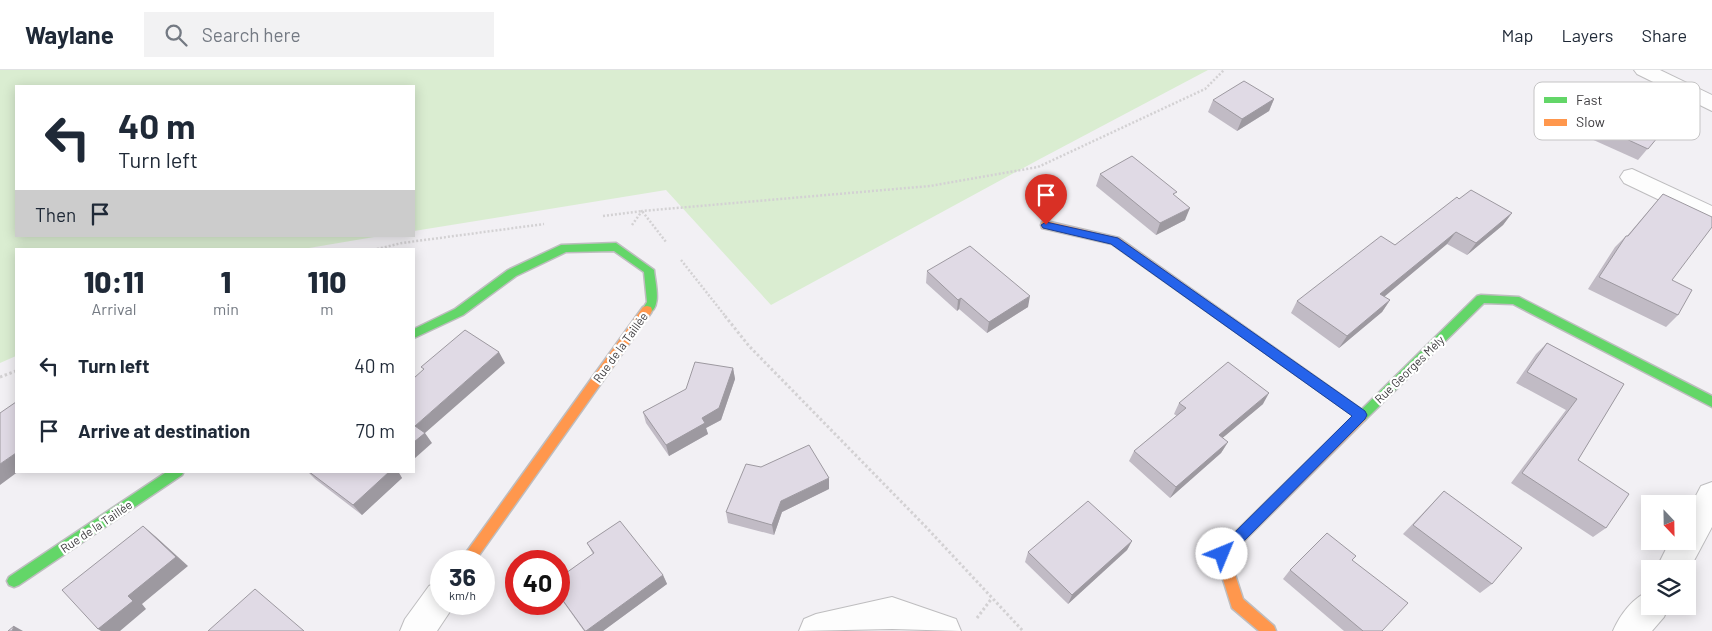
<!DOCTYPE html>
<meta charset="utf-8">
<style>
body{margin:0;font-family:Barlow,sans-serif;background:#f2f2f3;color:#1f2937;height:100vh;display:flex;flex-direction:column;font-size:19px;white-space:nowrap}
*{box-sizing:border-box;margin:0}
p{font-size:16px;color:#747a83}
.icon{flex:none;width:28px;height:28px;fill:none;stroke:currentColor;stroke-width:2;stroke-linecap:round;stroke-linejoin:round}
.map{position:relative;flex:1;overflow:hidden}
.details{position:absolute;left:15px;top:178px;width:400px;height:225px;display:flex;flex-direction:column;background:#fff;border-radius:0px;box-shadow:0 2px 12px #0003}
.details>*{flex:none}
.top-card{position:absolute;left:15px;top:15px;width:400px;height:152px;border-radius:0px;box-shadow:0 2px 12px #0003;background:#fff;color:#1f2937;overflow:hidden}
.needle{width:32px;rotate:158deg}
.controls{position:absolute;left:1641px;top:425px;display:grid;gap:10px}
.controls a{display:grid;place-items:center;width:55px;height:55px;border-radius:0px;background:#fff;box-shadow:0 2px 12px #0003;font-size:25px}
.speed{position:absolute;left:430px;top:480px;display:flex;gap:10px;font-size:25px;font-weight:700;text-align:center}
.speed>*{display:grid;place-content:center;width:65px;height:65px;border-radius:50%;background:#fff;box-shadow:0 2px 12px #0003;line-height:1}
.speed small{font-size:12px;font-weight:400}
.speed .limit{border:8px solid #d22;background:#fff;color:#111}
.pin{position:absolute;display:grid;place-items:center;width:42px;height:42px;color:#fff;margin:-51px -21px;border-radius:50% 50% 50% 0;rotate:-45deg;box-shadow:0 0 5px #0007}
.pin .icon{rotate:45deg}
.me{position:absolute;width:55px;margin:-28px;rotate:45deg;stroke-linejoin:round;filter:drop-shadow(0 0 4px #0008)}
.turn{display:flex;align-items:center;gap:18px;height:105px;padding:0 20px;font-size:22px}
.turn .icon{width:65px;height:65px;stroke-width:2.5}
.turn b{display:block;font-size:35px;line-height:42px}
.then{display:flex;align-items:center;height:48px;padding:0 20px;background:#0003;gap:10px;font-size:19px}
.eta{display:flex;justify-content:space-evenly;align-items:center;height:85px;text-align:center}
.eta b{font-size:30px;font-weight:800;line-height:35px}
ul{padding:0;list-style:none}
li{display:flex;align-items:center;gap:15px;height:65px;padding:0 20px}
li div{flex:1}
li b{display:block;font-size:19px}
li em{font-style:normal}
header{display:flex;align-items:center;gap:30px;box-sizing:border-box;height:70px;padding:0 25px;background:#fff;border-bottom:1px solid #e0e1e3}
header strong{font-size:24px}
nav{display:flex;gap:28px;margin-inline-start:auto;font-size:18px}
.search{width:350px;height:45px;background:#f2f2f3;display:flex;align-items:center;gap:12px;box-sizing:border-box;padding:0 18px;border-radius:0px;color:#747a83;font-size:19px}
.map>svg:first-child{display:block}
.green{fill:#daedd1}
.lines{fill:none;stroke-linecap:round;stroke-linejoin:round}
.street-casing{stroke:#bebdbf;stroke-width:2}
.fast-casing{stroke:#bebdbf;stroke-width:3}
.slow-casing{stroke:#bebdbf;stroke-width:3}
.path-far1{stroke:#d3d1d3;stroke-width:2.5;stroke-dasharray:2 2;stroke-linecap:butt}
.path{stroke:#d3d1d3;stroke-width:3;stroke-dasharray:2.5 2.5;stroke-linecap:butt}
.street{fill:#fdfdfd;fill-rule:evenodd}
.fast{fill:#63d668;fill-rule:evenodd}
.slow{fill:#ff974d;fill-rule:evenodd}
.wall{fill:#c1bbc5}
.shaded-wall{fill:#9d99a0}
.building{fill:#e0dae5;stroke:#9d99a0}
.route{fill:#2563eb;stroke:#184099}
.labels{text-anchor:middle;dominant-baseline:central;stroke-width:4.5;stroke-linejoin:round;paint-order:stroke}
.street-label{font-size:12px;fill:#3e3c3f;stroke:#fff}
.key{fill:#fff;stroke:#c5c4c5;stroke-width:1}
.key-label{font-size:14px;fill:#3e3c3f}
</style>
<header>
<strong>Waylane</strong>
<div class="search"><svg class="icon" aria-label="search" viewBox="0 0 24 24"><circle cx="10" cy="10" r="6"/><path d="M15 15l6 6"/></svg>Search here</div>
<nav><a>Map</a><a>Layers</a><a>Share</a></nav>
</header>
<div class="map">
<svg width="1712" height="561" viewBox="0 0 1712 561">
<rect width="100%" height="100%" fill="#f2f0f4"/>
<!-- green -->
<path class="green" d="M0,0H1208L1038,90L771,235L666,120L414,161V16H16V166H380L303,179H16V286L0,293Z"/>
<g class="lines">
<defs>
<g id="street">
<path d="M1634,0H1660L1712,25V41L1637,4Z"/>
<path d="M1632,99L1712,136V155L1624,113L1620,107L1624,101Z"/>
<path d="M1712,412V457L1688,502V499H1656L1670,471H1688V441L1701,416Z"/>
<path d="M441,511V534H455L437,561H400L405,549L429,516Z"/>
<path d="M1650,521V536H1669L1664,547L1652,561H1613C1620,545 1633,527 1650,521Z"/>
<path d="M892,527L956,549L961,561L892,559L799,561L804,549L816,544Z"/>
</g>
<g id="fast">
<path d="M616,173L654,200C655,213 663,239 647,244L642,240L647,232L644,202L614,181L566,182L516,206L463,245L414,268V259L455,239L508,200L561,175Z"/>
<path d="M1481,225L1519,227L1712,326V337L1513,234L1484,233L1365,350L1361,352L1357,350L1355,347L1357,344L1477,226Z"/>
<path d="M168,401H184L182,405L19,515L14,517L9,515L7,511L9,507Z"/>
</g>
<g id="slow">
<path d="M1046,151L1119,168L1365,342L1367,347L1365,350L1229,486L1243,529L1274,556L1276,561H1259L1232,538L1215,484L1217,480L1354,346L1112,174L1042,158L1041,155L1042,152Z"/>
<path d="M647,236L651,237L652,240L651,243L475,491H460L643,237Z"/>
</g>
</defs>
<!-- street casing -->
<use href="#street" class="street-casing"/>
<!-- fast casing -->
<use href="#fast" class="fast-casing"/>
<!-- slow casing -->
<use href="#slow" class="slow-casing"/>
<!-- path-far1 -->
<g class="path-far1">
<path d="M603,146L642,141L666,172"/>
<path d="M632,155L642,141L930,116L1038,97L1205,19L1224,0"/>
<path d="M377,179L402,173L544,154"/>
<path d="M681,190L726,247"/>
</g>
<!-- path -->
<g class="path">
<path d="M725,246L749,276L926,457L1023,561"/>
<path d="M0,307L16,301"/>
<path d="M977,548L992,528"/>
</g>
<!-- street -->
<use href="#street" class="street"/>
<!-- fast -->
<use href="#fast" class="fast"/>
<!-- slow -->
<use href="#slow" class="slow"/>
</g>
<!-- wall -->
<g class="wall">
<path d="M1274,29L1269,41L1237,61L1208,42L1213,30Z"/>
<path d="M1672,50L1638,90L1589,68L1598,56Z"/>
<path d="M1100,104L1175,126L1185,150L1156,165L1096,116Z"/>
<path d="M1663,124L1672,210L1678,245L1666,257L1588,219L1615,177L1626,166H1627Z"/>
<path d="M1459,129L1512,143L1503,155L1467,185L1447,174L1384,227L1390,230L1382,242L1339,278L1291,243L1297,231L1395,175Z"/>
<path d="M927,201L1028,237L987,263L959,239L957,241L926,213Z"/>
<path d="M1547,273L1624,314L1578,390L1606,458L1593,467L1511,413L1566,340L1516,313L1536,284Z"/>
<path d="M733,298L735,309L721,350L706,358L708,364L669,386L646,353L643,342Z"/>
<path d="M1179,333L1263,334L1222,368L1228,372L1221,383L1170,428L1129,391L1134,381L1177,346L1174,344Z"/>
<path d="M307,401H400L399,403L402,408L362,445L315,409Z"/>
<path d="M829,419L782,442L774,465L728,453L726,442Z"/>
<path d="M1444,421L1492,514L1480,523L1403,464Z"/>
<path d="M1132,471L1127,480L1068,534L1025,492L1028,482Z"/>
<path d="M587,473L663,505L667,514L603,561H584L559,526V508L593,484Z"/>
<path d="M1352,490L1382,561H1344L1283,509L1290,500Z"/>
</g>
<!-- shaded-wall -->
<g class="shaded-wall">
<path d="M1274,29L1269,41L1237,61L1242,49Z"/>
<path d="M1190,138L1185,150L1156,165L1160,153Z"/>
<path d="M1512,143L1503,155L1467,185L1476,173Z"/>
<path d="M1456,162L1447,174L1373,236L1380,224Z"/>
<path d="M1030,226L1028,237L987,263L989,252Z"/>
<path d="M961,228L959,239L957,241L958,230Z"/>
<path d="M1390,230L1382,242L1339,278L1347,266Z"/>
<path d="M499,282L505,293L425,363L432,373L414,389L415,356Z"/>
<path d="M733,298L735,309L721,350L706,358L708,364L669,386L666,375L702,348Z"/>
<path d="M1269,323L1263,334L1213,376L1219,365Z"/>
<path d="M1228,372L1221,383L1170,428L1176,417Z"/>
<path d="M16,383V401H19L0,415V394Z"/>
<path d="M390,401H400L399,403L402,408L362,445L353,435Z"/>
<path d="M829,408V419L782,442L774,465L772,455L781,431Z"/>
<path d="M143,456L155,466L188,496L142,534L146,539L120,561H101L98,559L128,526Z"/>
<path d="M1132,471L1127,480L1068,534L1072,525Z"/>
<path d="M663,505L667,514L603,561H586Z"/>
<path d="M14,556L23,561H12Z"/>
</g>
<!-- building -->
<g class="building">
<path d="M1244,11L1274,29L1242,49L1213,30Z"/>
<path d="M1624,29L1672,50L1648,79L1598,56Z"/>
<path d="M1132,86L1177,122L1173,124L1190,138L1160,153L1100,104Z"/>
<path d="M1471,120L1512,143L1476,173L1456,162L1380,224L1390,230L1347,266L1297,231L1381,166L1395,175L1457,127L1459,129Z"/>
<path d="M1663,124L1712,147V157L1672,210L1692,220L1678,245L1599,207L1626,166H1628Z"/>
<path d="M970,176L1030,226L989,252L961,228L958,230L927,201Z"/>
<path d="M465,260L499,282L415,356L425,363L414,372V308L424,299L421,297Z"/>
<path d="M1547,273L1624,314L1578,390L1629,424L1606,458L1522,403L1577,329L1527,302Z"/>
<path d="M695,292L733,298L719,338L702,348L705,353L666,375L643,342L686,319Z"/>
<path d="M1228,292L1269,323L1219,365L1228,372L1176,417L1134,381L1186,338L1179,333Z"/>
<path d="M16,332V383L0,394V343Z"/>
<path d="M809,375L829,408L781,431L772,455L726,442L746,394L761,397Z"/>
<path d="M308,401H390L353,435Z"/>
<path d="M1444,421L1522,478L1492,514L1413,455Z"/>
<path d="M1088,431L1132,471L1072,525L1028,482Z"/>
<path d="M620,451L663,505L586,561H585L559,525V508L594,483L587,473Z"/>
<path d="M143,456L176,487L128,526L133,531L98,559L62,520Z"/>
<path d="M1327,463L1356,486L1352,490L1408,533L1382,561H1363L1290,500Z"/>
<path d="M255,519L304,561H208Z"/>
<path d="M14,556L12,561H8Z"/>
</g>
<!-- route -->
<path class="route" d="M1046,152L1118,168L1365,341L1367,345L1365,349L1227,488L1222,490L1218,488L1216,484L1218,479L1352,346L1111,174L1043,158L1041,155Z"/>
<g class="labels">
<!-- street labels -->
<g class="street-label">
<text transform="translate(620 277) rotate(-54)">Rue de la Taillée</text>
<text transform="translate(1409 299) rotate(-44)">Rue Georges Mély</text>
<text transform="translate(96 456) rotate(-34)">Rue de la Taillée</text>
</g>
</g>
<!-- legend -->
<rect x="1534" y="12" width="166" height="58" rx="8" class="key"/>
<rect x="1544" y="27" width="23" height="6" fill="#63d668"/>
<rect x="1544" y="49" width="23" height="7" fill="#ff974d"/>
<g class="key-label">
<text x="1576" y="35">Fast</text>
<text x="1576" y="57">Slow</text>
</g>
</svg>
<div class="controls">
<a><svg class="needle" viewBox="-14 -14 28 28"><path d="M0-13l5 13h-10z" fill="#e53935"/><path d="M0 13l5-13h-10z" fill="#747a83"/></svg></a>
<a><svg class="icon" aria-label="layers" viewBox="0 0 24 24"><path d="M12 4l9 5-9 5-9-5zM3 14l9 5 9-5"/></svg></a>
</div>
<div class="speed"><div>36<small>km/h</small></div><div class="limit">40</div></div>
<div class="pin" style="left:1046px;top:155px;background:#d93025"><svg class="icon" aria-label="arrive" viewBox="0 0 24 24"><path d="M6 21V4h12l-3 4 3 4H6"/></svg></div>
<svg class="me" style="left:1222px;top:484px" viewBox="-20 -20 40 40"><circle r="19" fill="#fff"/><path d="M0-13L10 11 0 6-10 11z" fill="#2563eb"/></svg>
<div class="top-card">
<div class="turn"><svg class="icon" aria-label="left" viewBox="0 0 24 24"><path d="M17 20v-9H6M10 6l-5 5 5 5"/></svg><div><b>40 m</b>Turn left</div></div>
<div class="then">Then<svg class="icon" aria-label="arrive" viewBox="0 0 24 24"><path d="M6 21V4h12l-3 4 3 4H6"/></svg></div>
</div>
<section class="details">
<div class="eta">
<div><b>10:11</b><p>Arrival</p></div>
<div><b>1</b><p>min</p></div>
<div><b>110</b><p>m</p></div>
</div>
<ul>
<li><svg class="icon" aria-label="left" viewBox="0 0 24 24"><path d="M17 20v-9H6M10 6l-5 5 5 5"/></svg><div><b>Turn left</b></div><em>40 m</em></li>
<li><svg class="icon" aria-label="arrive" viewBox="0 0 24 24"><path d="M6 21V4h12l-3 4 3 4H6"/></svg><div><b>Arrive at destination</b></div><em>70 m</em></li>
</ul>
</section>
</div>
